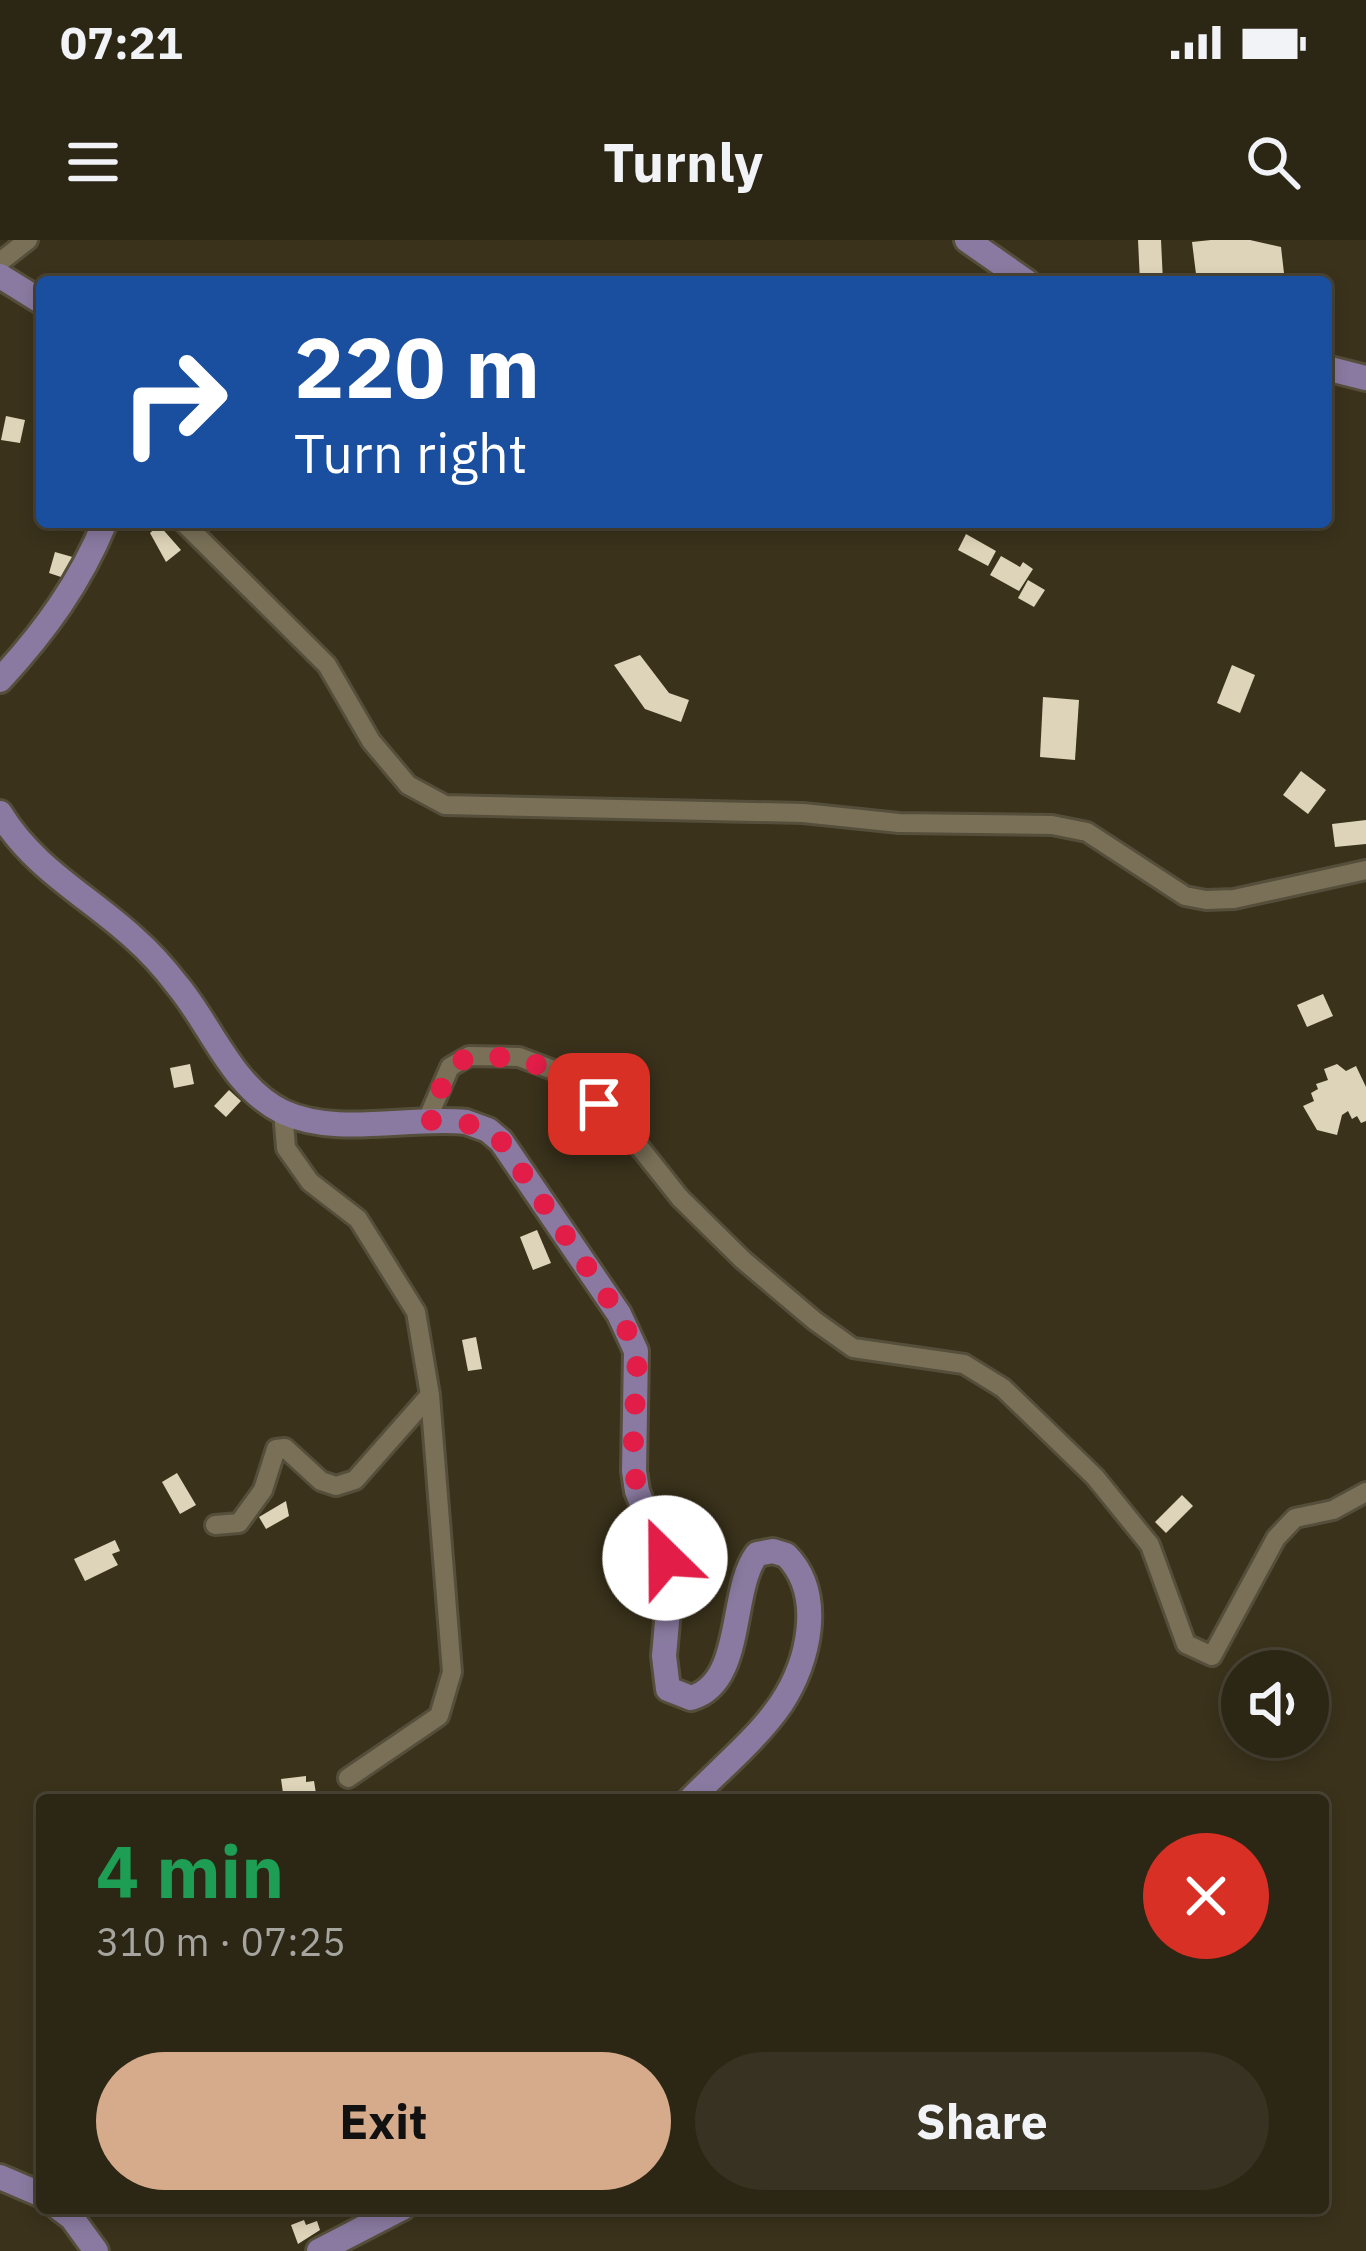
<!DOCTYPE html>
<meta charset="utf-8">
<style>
body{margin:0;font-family:"IBM Plex Sans",sans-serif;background:#383222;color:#f1f3f6;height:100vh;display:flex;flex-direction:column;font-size:45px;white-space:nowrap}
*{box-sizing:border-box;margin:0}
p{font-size:39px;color:#a6a5a0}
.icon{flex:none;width:66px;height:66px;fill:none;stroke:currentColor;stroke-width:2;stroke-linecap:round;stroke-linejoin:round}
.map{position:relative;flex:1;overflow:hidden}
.panel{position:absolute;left:36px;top:1554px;width:1293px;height:420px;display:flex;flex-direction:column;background:#2c2614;border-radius:12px;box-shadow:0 6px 18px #0003,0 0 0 3px #484334}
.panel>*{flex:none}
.guide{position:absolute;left:36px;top:36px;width:1296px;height:252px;border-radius:12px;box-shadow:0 6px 18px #0003,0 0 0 3px #484334;background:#1a4fa0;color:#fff;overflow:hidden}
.buttons{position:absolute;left:1221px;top:1410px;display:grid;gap:24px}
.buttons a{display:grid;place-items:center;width:108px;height:108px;border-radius:50%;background:#2c2614;box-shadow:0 6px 18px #0003,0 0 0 3px #484334;font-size:60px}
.pin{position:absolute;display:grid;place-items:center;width:102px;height:102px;color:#fff;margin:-51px;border-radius:24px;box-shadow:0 6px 18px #0006}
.me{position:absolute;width:132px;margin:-66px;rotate:337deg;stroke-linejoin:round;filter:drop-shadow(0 0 9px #0008)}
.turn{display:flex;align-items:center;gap:42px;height:252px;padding:0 60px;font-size:54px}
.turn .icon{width:156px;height:156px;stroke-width:2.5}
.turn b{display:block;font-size:84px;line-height:102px}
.round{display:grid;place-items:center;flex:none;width:126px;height:126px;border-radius:63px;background:#383222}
.headline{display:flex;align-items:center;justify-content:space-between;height:204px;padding:0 60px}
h1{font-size:72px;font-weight:700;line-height:90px;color:#1e9e55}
.button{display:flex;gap:24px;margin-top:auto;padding:24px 60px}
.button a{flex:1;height:138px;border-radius:72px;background:#d6ab8b;color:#111;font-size:48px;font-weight:700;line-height:138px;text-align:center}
.button a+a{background:#383222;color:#f1f3f6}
.status{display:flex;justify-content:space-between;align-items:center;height:84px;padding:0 60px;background:#2c2614;direction:ltr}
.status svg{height:33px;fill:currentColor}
header{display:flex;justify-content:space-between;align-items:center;height:156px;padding:0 60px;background:#2c2614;font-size:54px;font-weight:700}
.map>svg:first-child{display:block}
.building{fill:#ded4b9}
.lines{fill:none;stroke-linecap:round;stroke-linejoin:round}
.minor-casing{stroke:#554e3a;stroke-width:24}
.major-casing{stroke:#554e3a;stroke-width:30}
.minor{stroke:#797057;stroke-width:18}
.major{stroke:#8a7aa1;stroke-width:24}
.route{stroke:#e11d48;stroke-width:21;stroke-dasharray:0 37.8}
</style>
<div class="status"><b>07:21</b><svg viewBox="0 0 49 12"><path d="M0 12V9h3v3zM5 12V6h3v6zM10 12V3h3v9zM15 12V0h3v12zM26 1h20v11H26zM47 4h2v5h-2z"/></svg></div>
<header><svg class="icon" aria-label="menu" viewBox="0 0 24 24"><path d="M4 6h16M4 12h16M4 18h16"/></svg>Turnly<svg class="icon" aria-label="search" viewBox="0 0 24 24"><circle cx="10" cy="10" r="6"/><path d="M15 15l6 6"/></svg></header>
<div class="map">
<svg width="1366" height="2011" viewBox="0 0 1366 2011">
<rect width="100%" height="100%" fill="#3a321b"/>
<!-- building -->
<g class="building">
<path d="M1138,0H1161L1163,42H1140Z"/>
<path d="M1211,0H1250L1281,7L1285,42H1197L1192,2Z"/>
<path d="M6,176L25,180L20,203L1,200Z"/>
<path d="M159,285L181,310L166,322L150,293Z"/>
<path d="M966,294L996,311L988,326L958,310Z"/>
<path d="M55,312L76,318L70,340L49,333Z"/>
<path d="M1001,316L1020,327L1023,322L1033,329L1019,351L990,335Z"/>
<path d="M1028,340L1045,350L1034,367L1018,358Z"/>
<path d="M640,415L669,453L689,460L681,482L645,469L614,425Z"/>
<path d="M1232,425L1255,435L1240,473L1217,463Z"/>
<path d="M1043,457L1079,460L1075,520L1040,517Z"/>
<path d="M1301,531L1326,550L1308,574L1283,555Z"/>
<path d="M1366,580V604L1335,607L1332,584Z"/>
<path d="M1323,754L1333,776L1307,787L1297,765Z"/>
<path d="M190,824L194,844L174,848L170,828Z"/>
<path d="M1337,824L1346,831L1356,826L1366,847V881L1361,883L1357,876L1352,879L1348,871L1342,875L1337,895L1317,890L1303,866L1314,861L1311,853L1318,849L1316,844L1328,840L1324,829Z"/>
<path d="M229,850L241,861L226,877L214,866Z"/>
<path d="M537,990L551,1023L533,1030L520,997Z"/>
<path d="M476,1097L482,1129L468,1131L462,1100Z"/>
<path d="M177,1233L196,1265L180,1274L162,1242Z"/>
<path d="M1182,1255L1193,1266L1166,1293L1155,1282Z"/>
<path d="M286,1261L289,1276L266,1289L259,1277Z"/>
<path d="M115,1300L120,1311L112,1314L118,1325L85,1341L74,1319Z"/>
<path d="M306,1536V1542L314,1541L317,1560H284L281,1539Z"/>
<path d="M304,1980L306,1985L317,1981L320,1990L298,2004L291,1985Z"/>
</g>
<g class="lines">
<defs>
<g id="minor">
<path d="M0,22L28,0"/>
<path d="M183,282L327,425L371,501L408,545L445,565L803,573L899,583L1052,585L1087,592L1185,656L1206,660L1234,659L1366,630"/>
<path d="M283,871L286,908L310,942L358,979L416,1072L430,1155L452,1432L439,1476L348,1538"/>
<path d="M427,880L450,827L469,816L519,817L572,837L626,890L680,958L743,1020L815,1081L853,1108L964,1124L1003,1148L1095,1237L1150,1305L1186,1404L1212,1416L1276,1298L1295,1278L1333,1270L1366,1252"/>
<path d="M215,1285L239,1283L263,1250L276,1209L285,1208L321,1241L336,1246L355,1240L430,1155"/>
</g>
<g id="major">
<path d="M967,0L1027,42"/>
<path d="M0,36L42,62"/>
<path d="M1326,128L1366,138"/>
<path d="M0,440C45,391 80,343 105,282"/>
<path d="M0,573C33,628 88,656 134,698C150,712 165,729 178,746C212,787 232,847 283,872C337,897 408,876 466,882L488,890L501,901L619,1074L636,1111L634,1231L637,1251L671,1336L664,1416L668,1449L691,1458C745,1443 729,1350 757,1314L773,1311L786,1315C825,1354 809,1422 781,1464C757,1499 720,1529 690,1560"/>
<path d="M0,1937L42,1955"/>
<path d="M59,1968L72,1978L96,2011"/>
<path d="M319,2011L402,1968"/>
</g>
</defs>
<!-- minor casing -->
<use href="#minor" class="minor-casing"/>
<!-- major casing -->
<use href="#major" class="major-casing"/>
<!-- minor -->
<use href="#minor" class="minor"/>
<!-- major -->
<use href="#major" class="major"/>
</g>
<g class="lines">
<!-- route -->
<path class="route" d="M599,864L572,838L519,818L470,816L450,827L428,880L477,885L501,901L619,1074L630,1097L636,1112L638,1142L633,1179L634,1231L638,1251L665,1318"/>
</g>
</svg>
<div class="buttons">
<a><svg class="icon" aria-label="sound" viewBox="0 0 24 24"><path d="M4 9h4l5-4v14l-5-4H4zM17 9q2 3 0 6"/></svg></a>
</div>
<div class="pin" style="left:599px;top:864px;background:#d93025"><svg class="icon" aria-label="arrive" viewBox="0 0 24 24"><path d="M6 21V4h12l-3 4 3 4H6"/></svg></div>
<svg class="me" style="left:665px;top:1318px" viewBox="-20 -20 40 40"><circle r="19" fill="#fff"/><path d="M0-13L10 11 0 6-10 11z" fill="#e11d48"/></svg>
<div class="guide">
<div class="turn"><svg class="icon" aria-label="right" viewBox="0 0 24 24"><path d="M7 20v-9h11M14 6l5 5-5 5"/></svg><div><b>220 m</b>Turn right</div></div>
</div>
<section class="panel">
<div class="headline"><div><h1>4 min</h1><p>310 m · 07:25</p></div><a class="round" style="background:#d93025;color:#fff"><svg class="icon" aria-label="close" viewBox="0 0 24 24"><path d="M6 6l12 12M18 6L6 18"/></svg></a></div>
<div class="button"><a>Exit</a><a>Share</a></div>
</section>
</div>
